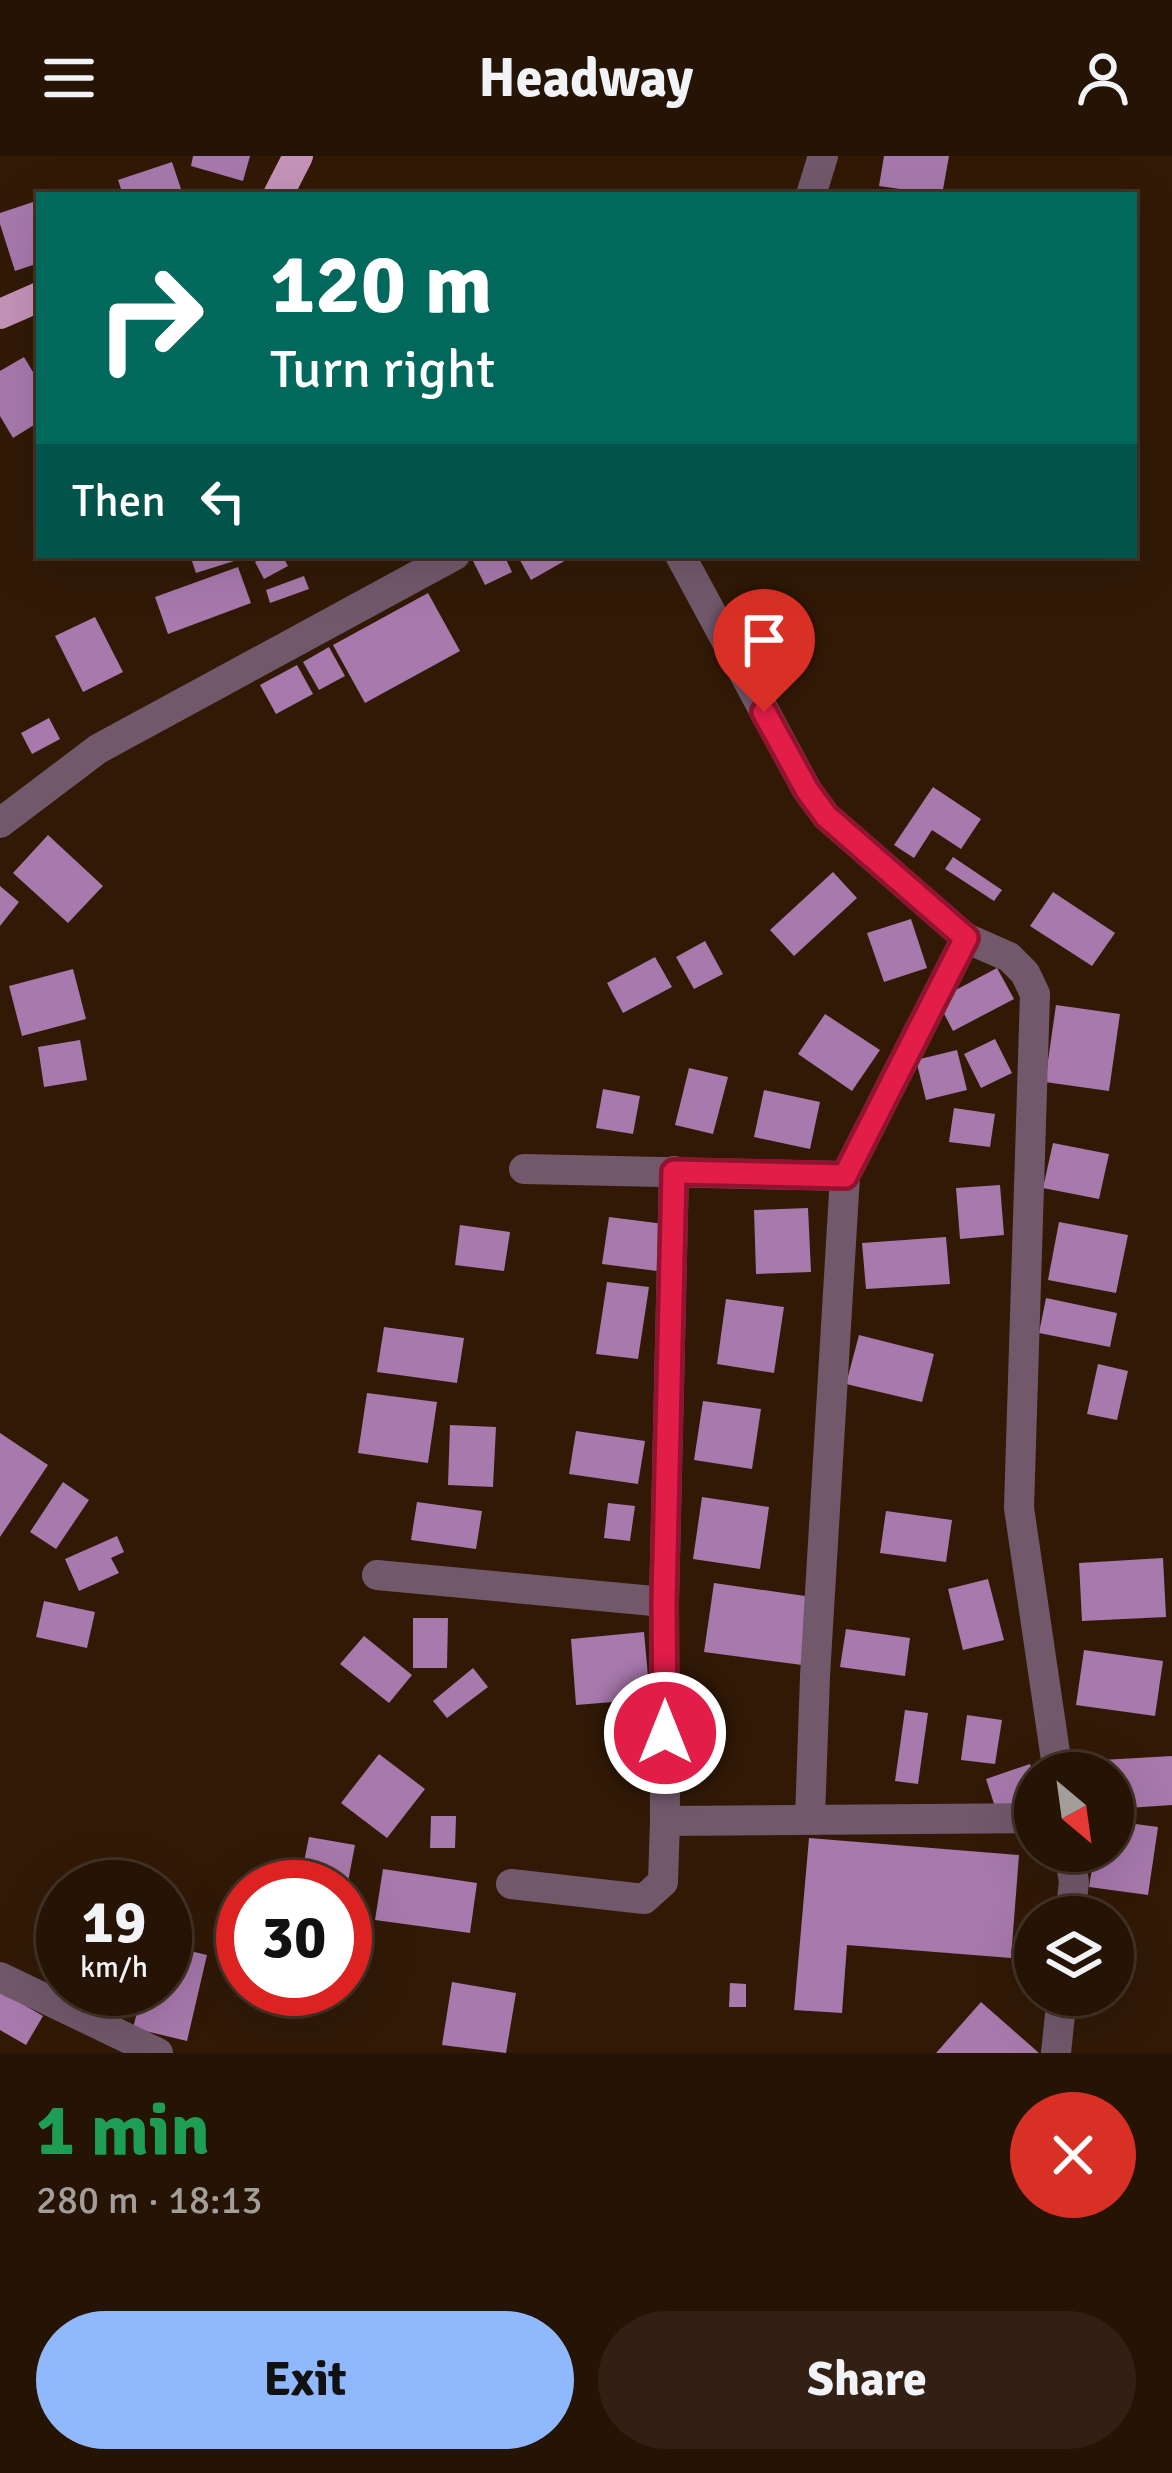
<!DOCTYPE html>
<meta charset="utf-8">
<style>
body{margin:0;font-family:Signika,sans-serif;background:#312013;color:#f1f3f6;height:100vh;display:flex;flex-direction:column;font-size:45px;white-space:nowrap}
*{box-sizing:border-box;margin:0}
p{font-size:39px;color:#a39e9a}
.icon{flex:none;width:66px;height:66px;fill:none;stroke:currentColor;stroke-width:2;stroke-linecap:round;stroke-linejoin:round}
.map{position:relative;height:1897px;overflow:hidden}
.side{display:flex;flex-direction:column;background:#251304;flex:1}
.side>*{flex:none}
.guide{position:absolute;left:36px;top:36px;width:1101px;height:366px;border-radius:0px;box-shadow:0 12px 48px #0002,0 0 0 3px #423226;background:#00695c;color:#fff;overflow:hidden}
.needle{width:78px;rotate:151deg}
.controls{position:absolute;left:1014px;top:1596px;display:grid;gap:24px}
.controls a{display:grid;place-items:center;width:120px;height:120px;border-radius:50%;background:#251304;box-shadow:0 12px 48px #0002,0 0 0 3px #423226;font-size:60px}
.speed{position:absolute;left:36px;top:1704px;display:flex;gap:24px;font-size:60px;font-weight:700;text-align:center}
.speed>*{display:grid;place-content:center;width:156px;height:156px;border-radius:50%;background:#251304;box-shadow:0 12px 48px #0002,0 0 0 3px #423226;line-height:1}
.speed small{font-size:30px;font-weight:400}
.speed .limit{border:18px solid #d22;background:#fff;color:#111}
.pin{position:absolute;display:grid;place-items:center;width:102px;height:102px;color:#fff;margin:-123px -51px;border-radius:50% 50% 50% 0;rotate:-45deg;box-shadow:0 0 12px #0007}
.pin .icon{rotate:45deg}
.me{position:absolute;width:132px;margin:-66px;rotate:0deg;stroke-linejoin:round;filter:drop-shadow(0 0 9px #0008)}
.turn{display:flex;align-items:center;gap:42px;height:252px;padding:0 36px;font-size:54px}
.turn .icon{width:156px;height:156px;stroke-width:2.5}
.turn b{display:block;font-size:84px;line-height:102px}
.then{display:flex;align-items:center;height:114px;padding:0 36px;background:#0003;gap:24px;font-size:45px}
.round{display:grid;place-items:center;flex:none;width:126px;height:126px;border-radius:63px;background:#312013}
.overview{display:flex;align-items:center;justify-content:space-between;height:204px;padding:0 36px}
h1{font-size:72px;font-weight:800;line-height:90px;color:#1e9e55}
.button{display:flex;gap:24px;margin-top:auto;padding:24px 36px}
.button a{flex:1;height:138px;border-radius:72px;background:#8fb8fd;color:#111;font-size:48px;font-weight:800;line-height:138px;text-align:center}
.button a+a{background:#312013;color:#f1f3f6}
header{display:flex;justify-content:space-between;align-items:center;height:156px;padding:0 36px;background:#251304;font-size:54px;font-weight:800}
.map>svg:first-child{display:block}
.building{fill:#a779ac}
.lines{fill:none;stroke-linecap:round;stroke-linejoin:round}
.street{stroke:#71596b;stroke-width:30}
.primary{stroke:#c493b8;stroke-width:30}
.route-casing{stroke:#92132f;stroke-width:30}
.route{stroke:#e11d48;stroke-width:21}
</style>
<header><svg class="icon" aria-label="menu" viewBox="0 0 24 24"><path d="M4 6h16M4 12h16M4 18h16"/></svg>Headway<svg class="icon" aria-label="person" viewBox="0 0 24 24"><circle cx="12" cy="8" r="4"/><path d="M4 21q1-7 8-7t8 7"/></svg></header>
<div class="map">
<svg width="1172" height="1897" viewBox="0 0 1172 1897">
<rect width="100%" height="100%" fill="#311906"/>
<!-- building -->
<g class="building">
<path d="M193,0H250L243,25L191,10Z"/>
<path d="M884,0H949L942,39L879,30Z"/>
<path d="M172,6L183,39H123L118,24Z"/>
<path d="M39,44V107L15,115L0,68V57Z"/>
<path d="M24,201L39,226V266L13,282L0,260V215Z"/>
<path d="M190,399H249L250,400L196,417Z"/>
<path d="M267,399H282L288,410L264,423L255,406Z"/>
<path d="M479,399H504L512,416L485,429L472,403Z"/>
<path d="M517,399H575L531,424Z"/>
<path d="M238,411L251,447L168,478L155,441Z"/>
<path d="M304,420L309,433L270,447L266,434Z"/>
<path d="M428,437L460,495L365,547L333,489Z"/>
<path d="M95,461L123,516L83,536L55,480Z"/>
<path d="M329,491L345,520L319,534L303,506Z"/>
<path d="M297,509L313,538L276,558L260,529Z"/>
<path d="M49,562L60,583L32,598L21,577Z"/>
<path d="M933,631L981,663L961,693L932,674L914,702L894,689Z"/>
<path d="M48,679L103,730L68,767L13,717Z"/>
<path d="M953,701L1002,734L994,745L945,713Z"/>
<path d="M833,716L857,742L794,800L770,774Z"/>
<path d="M0,730L19,746L0,770Z"/>
<path d="M1053,736L1115,777L1092,810L1030,770Z"/>
<path d="M911,763L927,812L884,826L867,777Z"/>
<path d="M705,785L723,818L694,833L676,801Z"/>
<path d="M655,801L672,831L623,857L607,827Z"/>
<path d="M997,812L1014,843L953,875L937,844Z"/>
<path d="M73,813L86,863L22,880L9,830Z"/>
<path d="M1056,849L1120,858L1109,935L1045,926Z"/>
<path d="M825,858L880,894L852,935L798,898Z"/>
<path d="M995,883L1012,917L981,932L964,898Z"/>
<path d="M80,884L87,924L44,931L38,891Z"/>
<path d="M957,894L967,934L926,944L916,904Z"/>
<path d="M689,912L728,921L713,978L675,969Z"/>
<path d="M603,933L640,940L633,978L596,972Z"/>
<path d="M764,934L820,946L810,993L754,981Z"/>
<path d="M954,952L995,958L990,991L949,986Z"/>
<path d="M1053,987L1109,998L1099,1043L1043,1032Z"/>
<path d="M1000,1029L1004,1079L960,1083L956,1032Z"/>
<path d="M808,1052L811,1116L756,1118L754,1054Z"/>
<path d="M609,1061L664,1068L657,1115L602,1108Z"/>
<path d="M1059,1066L1128,1079L1116,1137L1048,1124Z"/>
<path d="M460,1069L510,1076L504,1115L455,1109Z"/>
<path d="M946,1081L950,1128L866,1133L862,1087Z"/>
<path d="M607,1126L649,1131L638,1203L596,1198Z"/>
<path d="M1046,1142L1117,1157L1110,1191L1039,1177Z"/>
<path d="M726,1143L784,1151L774,1217L717,1208Z"/>
<path d="M384,1171L464,1182L457,1227L377,1216Z"/>
<path d="M859,1179L934,1198L922,1246L846,1228Z"/>
<path d="M1098,1208L1128,1215L1117,1264L1087,1258Z"/>
<path d="M367,1237L437,1246L428,1307L358,1297Z"/>
<path d="M703,1245L761,1253L752,1313L694,1304Z"/>
<path d="M450,1269L496,1271L493,1331L448,1329Z"/>
<path d="M576,1275L645,1285L638,1328L569,1318Z"/>
<path d="M0,1277L48,1309L0,1381Z"/>
<path d="M63,1326L89,1344L56,1393L30,1376Z"/>
<path d="M702,1341L769,1351L760,1413L693,1403Z"/>
<path d="M417,1346L482,1355L476,1393L411,1384Z"/>
<path d="M608,1347L635,1350L630,1385L604,1382Z"/>
<path d="M886,1355L952,1364L946,1406L880,1397Z"/>
<path d="M117,1380L124,1396L111,1402L119,1417L79,1435L65,1403Z"/>
<path d="M1163,1402L1166,1461L1082,1465L1079,1407Z"/>
<path d="M988,1423L1004,1484L963,1494L948,1433Z"/>
<path d="M714,1427L812,1441L802,1509L704,1496Z"/>
<path d="M44,1445L95,1456L87,1492L36,1481Z"/>
<path d="M413,1462H448L447,1512H413Z"/>
<path d="M846,1473L910,1482L905,1520L840,1511Z"/>
<path d="M644,1476L650,1543L576,1549L571,1483Z"/>
<path d="M364,1480L412,1519L389,1547L340,1508Z"/>
<path d="M1084,1494L1163,1505L1155,1560L1076,1549Z"/>
<path d="M473,1512L488,1531L447,1562L433,1545Z"/>
<path d="M905,1554L928,1557L918,1628L895,1625Z"/>
<path d="M967,1559L1002,1564L995,1608L961,1604Z"/>
<path d="M379,1598L425,1633L387,1682L341,1647Z"/>
<path d="M1172,1600V1649L1113,1653V1617H1103L1102,1604Z"/>
<path d="M1030,1608L1035,1623V1644L997,1657L986,1623Z"/>
<path d="M431,1660H456L455,1692H430Z"/>
<path d="M1113,1665L1158,1671L1148,1739L1089,1731L1095,1695H1113Z"/>
<path d="M309,1681L355,1689L347,1731H299Z"/>
<path d="M809,1682L1019,1699L1011,1802L847,1789L842,1857L794,1854Z"/>
<path d="M383,1713L477,1727L470,1777L375,1764Z"/>
<path d="M165,1789L207,1799L187,1885L133,1872L143,1833H165Z"/>
<path d="M452,1826L516,1837L506,1897L442,1889Z"/>
<path d="M730,1827L746,1828V1851H729Z"/>
<path d="M0,1835L43,1860L26,1889L0,1874Z"/>
<path d="M981,1846L1039,1897H936Z"/>
</g>
<g class="lines">
<!-- street -->
<g class="street">
<path d="M811,39L823,0"/>
<path d="M680,399L807,634L826,660L966,782L1009,801L1025,817L1035,838L1019,1352L1058,1617"/>
<path d="M0,667L98,593L455,399"/>
<path d="M524,1013L845,1020"/>
<path d="M377,1419L664,1446"/>
<path d="M810,1662L815,1520L845,1020L966,782"/>
<path d="M665,1665L1035,1662"/>
<path d="M1069,1695L1074,1726L1070,1761"/>
<path d="M511,1728L644,1743L663,1726L665,1665L664,1446L674,1015"/>
<path d="M0,1821L158,1897"/>
<path d="M1056,1897L1062,1839"/>
</g>
<!-- primary -->
<g class="primary">
<path d="M278,39L298,0"/>
<path d="M0,158L39,141"/>
</g>
</g>
<g class="lines">
<defs>
<path id="route" d="M665,1577L664,1445L674,1016L845,1020L966,782L826,660L807,634L764,556"/>
</defs>
<!-- route casing -->
<use href="#route" class="route-casing"/>
<!-- route -->
<use href="#route" class="route"/>
</g>
</svg>
<div class="controls">
<a><svg class="needle" viewBox="-14 -14 28 28"><path d="M0-13l5 13h-10z" fill="#e53935"/><path d="M0 13l5-13h-10z" fill="#a39e9a"/></svg></a>
<a><svg class="icon" aria-label="layers" viewBox="0 0 24 24"><path d="M12 4l9 5-9 5-9-5zM3 14l9 5 9-5"/></svg></a>
</div>
<div class="speed"><div>19<small>km/h</small></div><div class="limit">30</div></div>
<div class="pin" style="left:764px;top:556px;background:#d93025"><svg class="icon" aria-label="arrive" viewBox="0 0 24 24"><path d="M6 21V4h12l-3 4 3 4H6"/></svg></div>
<svg class="me" style="left:665px;top:1577px" viewBox="-20 -20 40 40"><circle r="17" fill="#e11d48" stroke="#fff" stroke-width="3"/><path d="M0-11L8 9 0 5-8 9z" fill="#fff"/></svg>
<div class="guide">
<div class="turn"><svg class="icon" aria-label="right" viewBox="0 0 24 24"><path d="M7 20v-9h11M14 6l5 5-5 5"/></svg><div><b>120 m</b>Turn right</div></div>
<div class="then">Then<svg class="icon" aria-label="left" viewBox="0 0 24 24"><path d="M17 20v-9H6M10 6l-5 5 5 5"/></svg></div>
</div>
</div>
<section class="side">
<div class="overview"><div><h1>1 min</h1><p>280 m · 18:13</p></div><a class="round" style="background:#d93025;color:#fff"><svg class="icon" aria-label="close" viewBox="0 0 24 24"><path d="M6 6l12 12M18 6L6 18"/></svg></a></div>
<div class="button"><a>Exit</a><a>Share</a></div>
</section>
